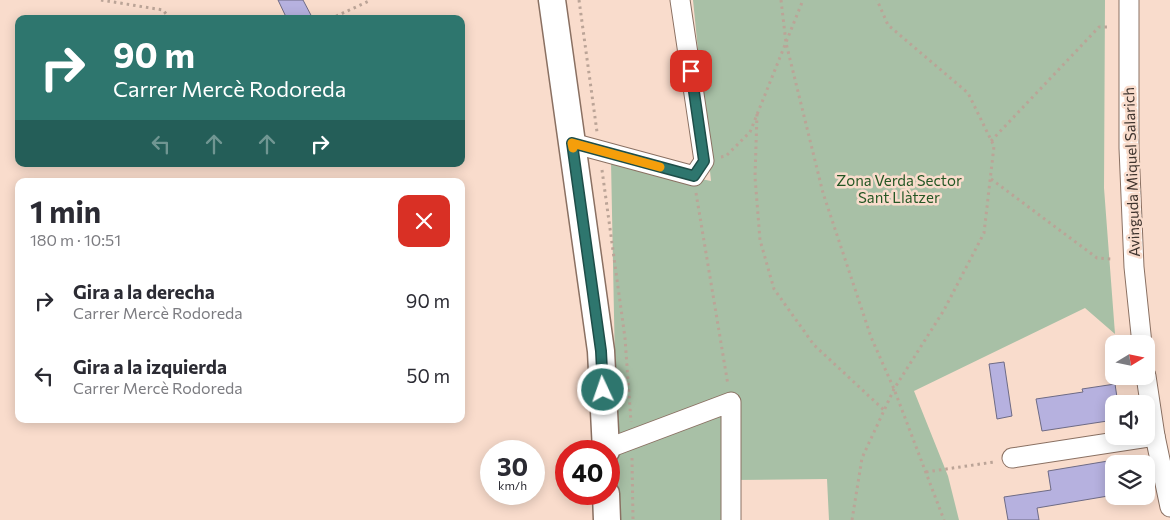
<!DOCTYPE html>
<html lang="es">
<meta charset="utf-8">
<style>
body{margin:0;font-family:Commissioner,sans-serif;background:#f7f7f7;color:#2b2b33;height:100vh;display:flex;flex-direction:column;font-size:19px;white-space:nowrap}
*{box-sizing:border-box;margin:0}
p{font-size:16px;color:#7c7c81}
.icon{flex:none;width:28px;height:28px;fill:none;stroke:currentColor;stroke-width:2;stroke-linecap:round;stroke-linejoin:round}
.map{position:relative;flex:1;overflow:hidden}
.panel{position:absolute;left:15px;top:178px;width:450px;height:245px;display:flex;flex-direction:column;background:#fff;border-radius:10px;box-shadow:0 2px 12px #0003}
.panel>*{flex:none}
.guide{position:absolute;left:15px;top:15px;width:450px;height:152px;border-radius:10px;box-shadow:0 2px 12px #0003;background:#2e766e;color:#fff;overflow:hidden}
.needle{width:32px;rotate:80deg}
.buttons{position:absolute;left:1105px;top:335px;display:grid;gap:10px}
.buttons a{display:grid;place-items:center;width:50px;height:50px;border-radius:10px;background:#fff;box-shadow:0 2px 12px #0003;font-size:25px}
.speed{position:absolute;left:480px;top:440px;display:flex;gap:10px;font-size:25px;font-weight:700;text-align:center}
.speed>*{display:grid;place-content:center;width:65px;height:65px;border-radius:50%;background:#fff;box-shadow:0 2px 12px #0003;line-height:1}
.speed small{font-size:12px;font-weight:400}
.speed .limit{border:8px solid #d22;background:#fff;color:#111}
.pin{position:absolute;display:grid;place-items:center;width:42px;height:42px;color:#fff;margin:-21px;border-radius:10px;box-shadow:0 2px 8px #0006}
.me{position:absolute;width:55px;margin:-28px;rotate:357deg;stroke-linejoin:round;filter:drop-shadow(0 0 4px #0008)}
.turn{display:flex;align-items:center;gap:18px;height:105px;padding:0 15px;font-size:22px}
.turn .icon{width:65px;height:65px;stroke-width:2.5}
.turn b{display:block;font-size:35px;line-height:42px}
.lanes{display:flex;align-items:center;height:48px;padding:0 15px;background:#0003;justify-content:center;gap:25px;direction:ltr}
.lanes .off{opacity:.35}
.round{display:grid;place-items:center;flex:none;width:52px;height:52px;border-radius:10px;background:#f7f7f7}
.head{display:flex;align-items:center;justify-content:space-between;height:85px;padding:0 15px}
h1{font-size:30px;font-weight:700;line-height:38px}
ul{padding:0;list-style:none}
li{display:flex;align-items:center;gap:15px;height:75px;padding:0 15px}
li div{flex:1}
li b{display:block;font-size:19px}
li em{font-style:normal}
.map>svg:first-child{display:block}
.green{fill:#a8c0a6}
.building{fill:#b6b1df;stroke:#6e6b85}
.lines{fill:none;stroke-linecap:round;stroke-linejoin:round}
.street-casing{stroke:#8a7062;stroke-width:21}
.secondary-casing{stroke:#8a7062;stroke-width:29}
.path{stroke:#bba497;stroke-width:3;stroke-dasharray:2.5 4;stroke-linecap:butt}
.street{stroke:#fff;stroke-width:19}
.secondary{stroke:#fff;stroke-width:26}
.route-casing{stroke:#1e4d48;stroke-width:12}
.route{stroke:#2e766e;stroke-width:9}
.slow{stroke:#f59e0b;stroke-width:9}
.labels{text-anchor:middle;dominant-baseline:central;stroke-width:5;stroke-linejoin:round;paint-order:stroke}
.street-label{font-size:15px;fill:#3f342e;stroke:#f9dccc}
.park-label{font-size:15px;fill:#255725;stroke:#f9dccc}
</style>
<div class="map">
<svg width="1170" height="520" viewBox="0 0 1170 520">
<rect width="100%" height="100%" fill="#f9dccc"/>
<!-- green -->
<path class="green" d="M693,0H1105L1104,188L1115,334L1085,308L914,391L948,476L959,520H829L827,479L731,480L732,520H618L611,161L711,181Z"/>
<!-- building -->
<g class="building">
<path d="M278,0H303L313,19H287Z"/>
<path d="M1004,362L1012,416L997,419L989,364Z"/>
<path d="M1115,384L1118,404H1114V420L1042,431L1036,399L1083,392L1082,389Z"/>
<path d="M1114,460V495L1037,508L1039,520H1008L1004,497L1051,490L1048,471Z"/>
</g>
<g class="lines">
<defs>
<g id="street">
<path d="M1129,0V148L1134,267L1142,344"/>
<path d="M572,143L694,176L704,161L680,0"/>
<path d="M1146,376L1155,436L1170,507"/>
<path d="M606,449L731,402V520"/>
<path d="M1012,458L1155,436"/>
</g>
<g id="secondary">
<path d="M552,0L601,351L606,451"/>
<path d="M606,494L607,520"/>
</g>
</defs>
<!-- street casing -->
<use href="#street" class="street-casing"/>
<!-- secondary casing -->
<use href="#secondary" class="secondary-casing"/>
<!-- path -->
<g class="path">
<path d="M101,0L163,10L170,19"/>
<path d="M579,0L597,132"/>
<path d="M781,0L786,43L823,193L871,337L894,389L944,520"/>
<path d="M330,19L371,0"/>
<path d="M757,114L755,177L760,240L774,289L814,345L884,410"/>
<path d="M991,141L1099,27H1108"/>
<path d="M721,157L726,156L750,132L803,0"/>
<path d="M602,170L625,338L631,422"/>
<path d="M991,179L1097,258L1112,259"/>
<path d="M696,193L728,385"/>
<path d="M632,458L633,520"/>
<path d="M926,472L994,462"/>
<path d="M852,520L862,458L894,389L944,310L984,233L994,146L968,93L888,25L877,0"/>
</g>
<!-- street -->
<use href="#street" class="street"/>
<!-- secondary -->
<use href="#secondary" class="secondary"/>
</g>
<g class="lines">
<defs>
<path id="route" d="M603,390L601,351L572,143L694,176L704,161L691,71"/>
</defs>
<!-- route casing -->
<use href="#route" class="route-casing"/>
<!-- route -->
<use href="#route" class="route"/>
<!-- slow -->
<path class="slow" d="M573,148L572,143L660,167"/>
</g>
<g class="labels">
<!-- street labels -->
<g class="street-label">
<text transform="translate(1131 172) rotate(-92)">Avinguda Miquel Salarich</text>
</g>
<!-- park labels -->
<g class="park-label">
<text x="899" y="180">Zona Verda Sector<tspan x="899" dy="17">Sant Llàtzer</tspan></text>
</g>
</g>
</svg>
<div class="buttons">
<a><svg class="needle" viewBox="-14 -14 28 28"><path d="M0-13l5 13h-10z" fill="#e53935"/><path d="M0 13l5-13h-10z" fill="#7c7c81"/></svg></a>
<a><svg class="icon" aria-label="sound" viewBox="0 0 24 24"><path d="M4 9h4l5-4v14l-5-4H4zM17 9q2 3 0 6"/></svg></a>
<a><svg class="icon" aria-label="layers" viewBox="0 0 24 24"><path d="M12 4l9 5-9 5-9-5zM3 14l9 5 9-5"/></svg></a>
</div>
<div class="speed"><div>30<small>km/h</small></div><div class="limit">40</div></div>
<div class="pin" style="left:691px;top:71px;background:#d93025"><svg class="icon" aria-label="arrive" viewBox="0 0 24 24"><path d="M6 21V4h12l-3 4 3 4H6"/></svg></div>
<svg class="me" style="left:603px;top:390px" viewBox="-20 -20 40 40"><circle r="17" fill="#2e766e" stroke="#fff" stroke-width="3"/><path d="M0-11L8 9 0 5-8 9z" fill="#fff"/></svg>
<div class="guide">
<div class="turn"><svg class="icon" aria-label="right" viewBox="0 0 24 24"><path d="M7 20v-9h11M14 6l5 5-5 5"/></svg><div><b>90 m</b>Carrer Mercè Rodoreda</div></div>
<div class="lanes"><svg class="icon off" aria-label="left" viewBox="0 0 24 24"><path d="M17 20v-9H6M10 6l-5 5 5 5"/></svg><svg class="icon off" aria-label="ahead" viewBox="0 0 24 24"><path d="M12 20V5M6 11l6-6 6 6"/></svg><svg class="icon off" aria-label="ahead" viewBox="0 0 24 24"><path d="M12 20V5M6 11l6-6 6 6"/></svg><svg class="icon" aria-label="right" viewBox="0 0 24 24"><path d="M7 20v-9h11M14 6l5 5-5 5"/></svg></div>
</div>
<section class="panel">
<div class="head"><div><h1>1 min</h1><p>180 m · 10:51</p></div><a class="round" style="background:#d93025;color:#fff"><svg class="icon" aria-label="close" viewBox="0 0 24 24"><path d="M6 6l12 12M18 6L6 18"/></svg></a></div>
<ul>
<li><svg class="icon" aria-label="right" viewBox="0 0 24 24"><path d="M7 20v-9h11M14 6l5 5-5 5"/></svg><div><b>Gira a la derecha</b><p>Carrer Mercè Rodoreda</p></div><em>90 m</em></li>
<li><svg class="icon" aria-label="left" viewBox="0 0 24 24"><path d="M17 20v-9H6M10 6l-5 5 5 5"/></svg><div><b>Gira a la izquierda</b><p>Carrer Mercè Rodoreda</p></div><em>50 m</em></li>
</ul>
</section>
</div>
